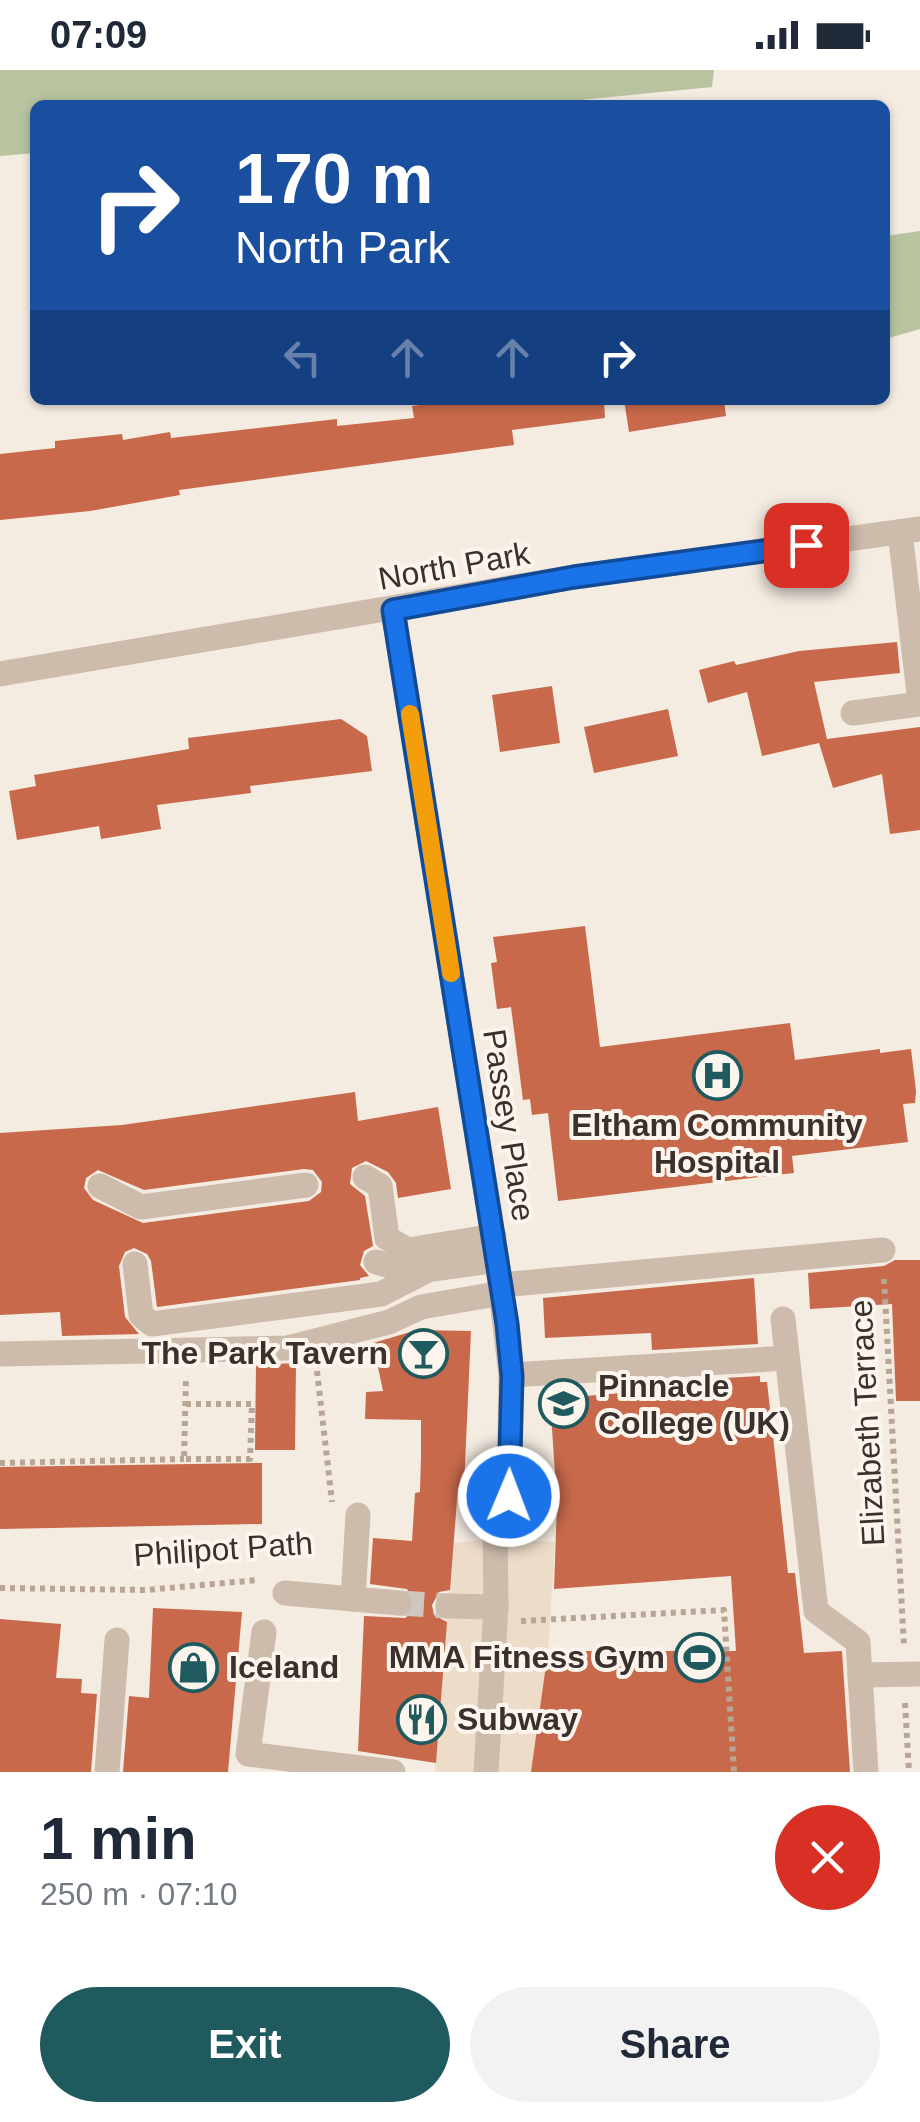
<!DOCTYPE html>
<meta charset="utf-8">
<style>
body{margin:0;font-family:Arial,sans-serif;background:#f2f2f3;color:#1f2937;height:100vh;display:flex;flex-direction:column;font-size:38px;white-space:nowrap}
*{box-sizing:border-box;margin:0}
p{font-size:32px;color:#747a83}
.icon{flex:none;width:55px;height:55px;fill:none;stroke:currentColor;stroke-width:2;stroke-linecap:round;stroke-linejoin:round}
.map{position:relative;height:1702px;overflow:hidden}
.panel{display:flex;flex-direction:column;background:#fff;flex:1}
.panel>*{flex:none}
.top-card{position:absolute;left:30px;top:30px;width:860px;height:305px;border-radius:15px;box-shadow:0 2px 8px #0004;background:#1a4fa0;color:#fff;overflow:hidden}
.pin{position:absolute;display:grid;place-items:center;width:85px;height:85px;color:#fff;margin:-42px;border-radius:20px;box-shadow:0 5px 15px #0006}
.me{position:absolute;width:110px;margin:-55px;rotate:1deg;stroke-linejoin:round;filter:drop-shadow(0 0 8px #0008)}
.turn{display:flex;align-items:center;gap:35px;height:210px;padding:0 40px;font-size:45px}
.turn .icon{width:130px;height:130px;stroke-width:2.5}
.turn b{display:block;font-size:70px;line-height:85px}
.lanes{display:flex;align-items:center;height:95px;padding:0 40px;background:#0003;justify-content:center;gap:50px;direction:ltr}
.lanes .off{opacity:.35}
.round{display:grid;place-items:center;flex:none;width:105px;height:105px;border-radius:52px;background:#f2f2f3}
.summary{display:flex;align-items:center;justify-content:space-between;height:170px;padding:0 40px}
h1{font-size:60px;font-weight:600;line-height:75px}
.action{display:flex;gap:20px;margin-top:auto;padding:20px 40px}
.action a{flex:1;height:115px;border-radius:60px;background:#1f5a5e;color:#fff;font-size:40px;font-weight:600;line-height:115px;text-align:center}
.action a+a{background:#f2f2f3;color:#1f2937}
.status{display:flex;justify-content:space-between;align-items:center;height:70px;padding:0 50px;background:#fff;direction:ltr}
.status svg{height:28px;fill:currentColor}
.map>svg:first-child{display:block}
.green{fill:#b8c4a0}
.plaza{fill:#ecdcc8}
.building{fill:#c8694b;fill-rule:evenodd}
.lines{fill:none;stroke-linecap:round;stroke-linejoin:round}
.minor-tunnel{stroke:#cfc6bd;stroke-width:25;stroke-dasharray:25 12;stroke-linecap:butt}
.path{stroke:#b9a596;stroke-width:6;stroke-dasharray:5 5;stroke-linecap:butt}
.minor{stroke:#cdbbac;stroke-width:25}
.route-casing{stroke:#114b97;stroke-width:25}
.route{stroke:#1a73e8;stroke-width:18}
.slow{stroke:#f59e0b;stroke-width:18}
.labels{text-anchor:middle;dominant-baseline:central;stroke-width:8;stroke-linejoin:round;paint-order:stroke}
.street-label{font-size:32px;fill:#3b302b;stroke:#fbf5ee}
.poi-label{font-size:32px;font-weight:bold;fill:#3b302b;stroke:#fbf5ee;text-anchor:start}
</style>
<div class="status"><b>07:09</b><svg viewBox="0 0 49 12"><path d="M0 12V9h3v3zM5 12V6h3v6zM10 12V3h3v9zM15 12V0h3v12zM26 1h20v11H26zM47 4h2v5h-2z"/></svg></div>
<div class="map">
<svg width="920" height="1702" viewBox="0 0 920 1702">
<rect width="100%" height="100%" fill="#f4ebe1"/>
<!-- green -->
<g class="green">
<path d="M0,0H714L712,17L530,35H35V83L0,86Z"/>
<path d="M920,161V259L885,269V166Z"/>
</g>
<!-- plaza -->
<path class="plaza" d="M495,1469L555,1472L548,1581L533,1702H435L453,1473Z"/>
<!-- building -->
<g class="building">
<path d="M454,330H604L605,348L512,360L514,375L179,420L180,425L90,441L0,450V384L55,378V371L122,364L123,370L170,362L171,368L337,349V356L414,348L412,336Z"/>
<path d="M624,330H724L726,346L629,362Z"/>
<path d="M897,572L900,603L814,612L827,669L920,657V760L890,764L882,704L833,718L819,673L762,686L747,622L708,633L699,600L734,591L736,595L799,581Z"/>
<path d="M552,616L560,673L500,682L492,625Z"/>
<path d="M668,639L678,686L594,703L584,657Z"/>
<path d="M341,649L367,666L372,701L250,716L251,723L157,735L161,759L101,769L99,756L17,770L9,721L36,716L34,705L189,679L188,668Z"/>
<path d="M585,856L600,977L790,953L795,990L880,979V983L911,979L916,1021L915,1033L903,1034L908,1072L792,1086L794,1103L558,1131L548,1043L532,1045L530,1029L523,1030L511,937L497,939L491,893L497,892L493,867Z"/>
<path d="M355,1022L358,1051L438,1037L451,1119L398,1128L396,1113L388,1102L366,1091L352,1098L350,1114L365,1126L373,1176L364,1181L360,1195L369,1206L360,1208V1210L157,1237L151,1191L147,1184L134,1178L125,1182L119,1196L125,1247L139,1264L62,1266L60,1242L0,1245V1063L122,1055ZM304,1099L313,1100L322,1112L321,1122L309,1131L143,1153L93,1130L84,1118L86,1108L98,1100L144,1120Z"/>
<path d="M895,1190H920V1331H896L892,1234L810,1239L808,1203L884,1196Z"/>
<path d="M754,1208L758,1274L652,1280L651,1263L545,1268L543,1228Z"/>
<path d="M417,1260L471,1261L464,1417H458L450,1520L439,1522L432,1535L434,1545L447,1552L436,1693L358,1681L364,1546L405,1548L412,1543L415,1533L407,1519L370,1514L373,1468L412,1471L415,1423L420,1422L421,1386V1350L365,1349L366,1322L383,1321L373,1273Z"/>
<path d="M296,1293L295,1380H255L256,1295Z"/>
<path d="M760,1306V1312H767L788,1503H795L804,1583L842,1581L850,1702H531L548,1581H736L731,1506L554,1519L557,1433L550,1329L655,1320L654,1312Z"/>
<path d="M262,1393V1454L0,1459V1397Z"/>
<path d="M153,1538L242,1542L228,1702H123L129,1626L149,1628Z"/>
<path d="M0,1549L61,1554L56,1608L82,1609L81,1623L97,1624L91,1702H0Z"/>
</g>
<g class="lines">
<!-- minor-tunnel -->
<path class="minor-tunnel" d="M399,1533L448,1536"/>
<!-- path -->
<g class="path">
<path d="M884,1209L904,1576"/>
<path d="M317,1301L332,1432"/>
<path d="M186,1334H252L250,1389H184L186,1306"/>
<path d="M0,1393L184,1389"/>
<path d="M0,1518L146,1520L258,1510"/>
<path d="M521,1551L724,1540L734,1702"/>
<path d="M905,1633L909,1702"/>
</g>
<!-- minor -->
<g class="minor">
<path d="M900,462L920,632"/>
<path d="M393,539L497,1190L511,1305L509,1426L495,1455L496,1537L486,1702"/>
<path d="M0,604L574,507L920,459"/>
<path d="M853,643L920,634"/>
<path d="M365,1107L380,1116L387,1168L408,1180L494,1166"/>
<path d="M100,1116L141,1137L306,1115"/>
<path d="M376,1192L411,1202L497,1190"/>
<path d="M135,1194L141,1245L152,1254L381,1224L426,1201"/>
<path d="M501,1215L883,1180"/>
<path d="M783,1249L816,1541L858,1572L866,1702"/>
<path d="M0,1284L287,1278L389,1252L421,1237L502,1223"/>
<path d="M511,1305L787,1288"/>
<path d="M285,1523L399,1533"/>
<path d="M353,1529L358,1445"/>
<path d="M448,1536L496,1537"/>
<path d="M264,1562L248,1684L393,1702"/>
<path d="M860,1605L920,1604"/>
<path d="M107,1702L117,1570"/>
</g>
</g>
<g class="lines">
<defs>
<path id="route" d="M509,1426L512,1306L507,1254L393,540L574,507L806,475"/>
</defs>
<!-- route casing -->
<use href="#route" class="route-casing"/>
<!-- route -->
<use href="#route" class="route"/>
<!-- slow -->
<path class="slow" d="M410,644L451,903"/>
</g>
<!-- icons -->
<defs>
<symbol id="hospital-ring" viewBox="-11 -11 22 22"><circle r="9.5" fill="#fbf5ee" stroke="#1f5a5e" stroke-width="1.5"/><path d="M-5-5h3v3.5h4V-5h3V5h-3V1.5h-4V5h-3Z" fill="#1f5a5e"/></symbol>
<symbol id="bar-ring" viewBox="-11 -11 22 22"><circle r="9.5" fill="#fbf5ee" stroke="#1f5a5e" stroke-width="1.5"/><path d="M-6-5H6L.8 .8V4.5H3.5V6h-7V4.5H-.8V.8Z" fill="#1f5a5e"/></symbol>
<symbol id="university-ring" viewBox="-11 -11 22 22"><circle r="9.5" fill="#fbf5ee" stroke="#1f5a5e" stroke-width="1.5"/><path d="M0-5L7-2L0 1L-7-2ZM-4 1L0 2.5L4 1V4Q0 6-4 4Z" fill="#1f5a5e"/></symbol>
<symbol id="stadium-ring" viewBox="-11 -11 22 22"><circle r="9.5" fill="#fbf5ee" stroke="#1f5a5e" stroke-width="1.5"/><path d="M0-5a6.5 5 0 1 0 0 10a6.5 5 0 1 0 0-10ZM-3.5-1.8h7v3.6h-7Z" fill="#1f5a5e"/></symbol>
<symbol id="shop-ring" viewBox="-11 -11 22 22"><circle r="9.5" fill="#fbf5ee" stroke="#1f5a5e" stroke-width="1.5"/><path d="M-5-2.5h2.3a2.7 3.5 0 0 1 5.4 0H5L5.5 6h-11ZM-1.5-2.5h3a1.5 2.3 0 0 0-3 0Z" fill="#1f5a5e"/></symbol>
<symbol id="restaurant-ring" viewBox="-11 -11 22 22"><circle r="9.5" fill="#fbf5ee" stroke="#1f5a5e" stroke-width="1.5"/><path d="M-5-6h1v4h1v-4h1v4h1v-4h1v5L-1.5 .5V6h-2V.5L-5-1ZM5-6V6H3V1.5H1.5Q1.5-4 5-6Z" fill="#1f5a5e"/></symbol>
</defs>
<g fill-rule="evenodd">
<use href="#hospital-ring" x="690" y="978" width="55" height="55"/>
<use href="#bar-ring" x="396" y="1256" width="55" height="55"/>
<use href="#university-ring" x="536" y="1306" width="55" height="55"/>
<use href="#stadium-ring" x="672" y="1560" width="55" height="55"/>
<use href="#shop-ring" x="166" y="1570" width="55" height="55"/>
<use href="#restaurant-ring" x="394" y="1622" width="55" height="55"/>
</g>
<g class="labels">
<!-- street labels -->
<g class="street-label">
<text transform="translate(454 496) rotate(-10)">North Park</text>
<text transform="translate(509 1055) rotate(81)">Passey Place</text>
<text transform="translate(867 1353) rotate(-93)">Elizabeth Terrace</text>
<text transform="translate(223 1479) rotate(-4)">Philipot Path</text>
</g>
<!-- poi labels -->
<g class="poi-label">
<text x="717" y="1055" text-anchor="middle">Eltham Community<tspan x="717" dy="37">Hospital</tspan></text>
<text x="388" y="1283" text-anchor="end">The Park Tavern</text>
<text x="598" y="1316">Pinnacle<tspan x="598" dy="37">College (UK)</tspan></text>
<text x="665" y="1587" text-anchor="end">MMA Fitness Gym</text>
<text x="229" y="1597">Iceland</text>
<text x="457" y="1649">Subway</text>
</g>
</g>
</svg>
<div class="pin" style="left:806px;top:475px;background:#d93025"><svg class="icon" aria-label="arrive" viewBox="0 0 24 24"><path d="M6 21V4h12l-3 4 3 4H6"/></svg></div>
<svg class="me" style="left:509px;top:1426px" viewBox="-20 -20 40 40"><circle r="17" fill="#1a73e8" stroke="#fff" stroke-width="3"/><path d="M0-11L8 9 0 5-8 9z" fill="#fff"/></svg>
<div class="top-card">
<div class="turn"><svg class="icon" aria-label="right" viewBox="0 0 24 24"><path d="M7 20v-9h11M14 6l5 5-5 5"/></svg><div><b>170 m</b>North Park</div></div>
<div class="lanes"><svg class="icon off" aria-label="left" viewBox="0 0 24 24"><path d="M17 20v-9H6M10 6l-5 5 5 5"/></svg><svg class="icon off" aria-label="ahead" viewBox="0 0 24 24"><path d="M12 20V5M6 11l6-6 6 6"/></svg><svg class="icon off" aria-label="ahead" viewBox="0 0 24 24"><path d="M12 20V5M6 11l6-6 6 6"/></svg><svg class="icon" aria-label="right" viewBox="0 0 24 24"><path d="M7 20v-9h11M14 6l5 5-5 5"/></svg></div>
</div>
</div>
<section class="panel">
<div class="summary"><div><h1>1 min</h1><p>250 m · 07:10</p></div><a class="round" style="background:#d93025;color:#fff"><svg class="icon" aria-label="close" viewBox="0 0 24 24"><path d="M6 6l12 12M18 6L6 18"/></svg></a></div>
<div class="action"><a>Exit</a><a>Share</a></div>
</section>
